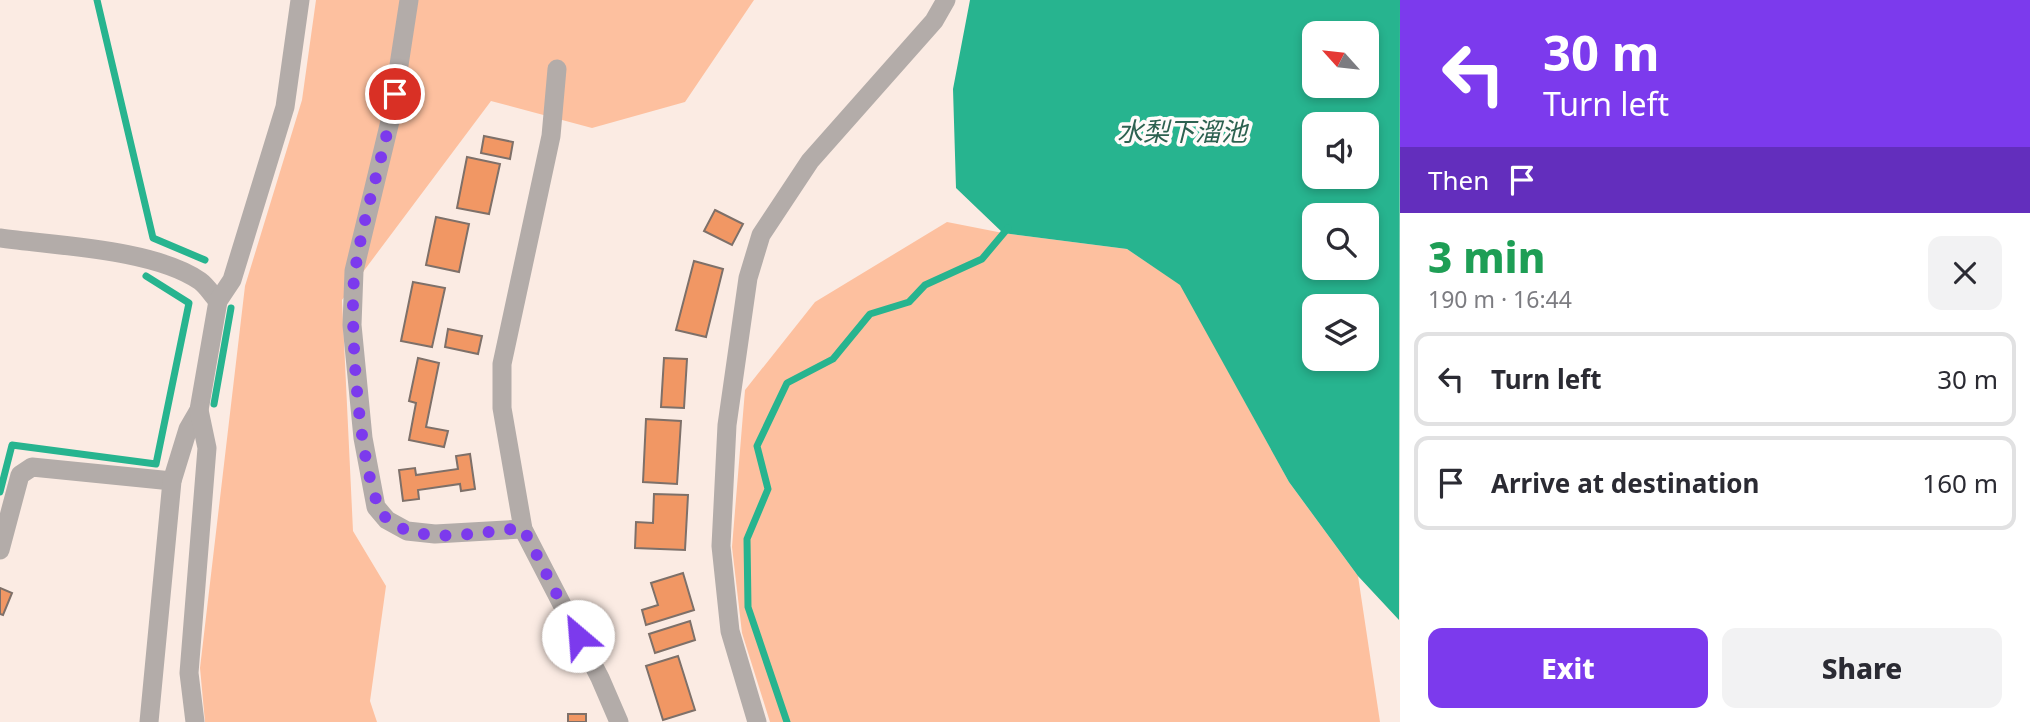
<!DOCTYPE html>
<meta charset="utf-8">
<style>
body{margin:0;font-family:"Noto Sans","Noto Sans JP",sans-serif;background:#f2f2f3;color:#2b2b33;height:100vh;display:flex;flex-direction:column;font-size:26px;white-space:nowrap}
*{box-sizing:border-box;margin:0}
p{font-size:23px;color:#7c7c81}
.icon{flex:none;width:38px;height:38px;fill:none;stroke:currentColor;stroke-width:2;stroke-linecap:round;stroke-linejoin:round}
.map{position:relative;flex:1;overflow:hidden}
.details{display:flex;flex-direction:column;background:#fff;width:630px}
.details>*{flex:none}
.banner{background:#7c3aed;color:#fff;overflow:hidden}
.needle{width:46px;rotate:297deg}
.controls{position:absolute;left:1302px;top:21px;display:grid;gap:14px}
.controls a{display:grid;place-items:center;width:77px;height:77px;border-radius:14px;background:#fff;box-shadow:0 4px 10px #0003;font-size:35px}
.pin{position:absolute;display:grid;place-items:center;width:60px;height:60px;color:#fff;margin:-30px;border:4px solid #fff;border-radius:50%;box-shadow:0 2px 7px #0007}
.me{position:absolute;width:77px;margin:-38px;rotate:333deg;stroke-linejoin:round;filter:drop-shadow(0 0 5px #0008)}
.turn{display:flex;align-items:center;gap:24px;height:147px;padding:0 28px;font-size:32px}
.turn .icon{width:91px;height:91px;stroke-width:2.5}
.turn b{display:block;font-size:49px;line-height:60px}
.then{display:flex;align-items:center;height:66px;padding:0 28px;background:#0003;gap:14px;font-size:26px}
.round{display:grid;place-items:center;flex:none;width:74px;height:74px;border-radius:14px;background:#f2f2f3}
.summary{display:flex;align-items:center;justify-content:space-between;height:119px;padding:0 28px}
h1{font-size:42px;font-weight:800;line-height:52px;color:#1e9e55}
.button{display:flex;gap:14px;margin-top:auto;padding:14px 28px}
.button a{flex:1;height:80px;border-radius:14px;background:#7c3aed;color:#fff;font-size:28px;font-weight:800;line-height:80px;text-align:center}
.button a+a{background:#f2f2f3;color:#2b2b33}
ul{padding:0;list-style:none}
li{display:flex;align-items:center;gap:21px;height:94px;margin:0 14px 10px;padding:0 14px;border:4px solid #e1e1e2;border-radius:14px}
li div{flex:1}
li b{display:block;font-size:26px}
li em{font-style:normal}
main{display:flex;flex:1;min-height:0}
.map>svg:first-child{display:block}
.green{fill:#fdc09f}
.water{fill:#27b48f;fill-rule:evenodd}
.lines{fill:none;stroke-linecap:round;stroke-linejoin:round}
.stream{stroke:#27b48f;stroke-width:7}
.building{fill:#f19764;stroke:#7e7069;stroke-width:2}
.minor{stroke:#b3aca9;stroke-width:19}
.route{stroke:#7c3aed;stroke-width:12;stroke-dasharray:0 21.6}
.labels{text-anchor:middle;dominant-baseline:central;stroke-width:7;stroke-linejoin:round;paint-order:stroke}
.water-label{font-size:26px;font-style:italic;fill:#2d6150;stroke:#fffbfa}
</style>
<main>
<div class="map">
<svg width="1400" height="722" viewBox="0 0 1400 722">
<rect width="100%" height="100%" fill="#fbebe3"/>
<!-- green -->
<g class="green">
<path d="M316,0H754L685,102L592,128L491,101L342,300L353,531L386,586L370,701L377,722H205L200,668L245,286L302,100Z"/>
<path d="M947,222L1003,233L1127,249L1181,285L1289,482L1358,576L1380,722H770L742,633L732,547L745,390L815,302Z"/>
</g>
<!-- water -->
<path class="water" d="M970,0H1400L1399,620L1358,576L1289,482L1180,285L1127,249L1003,233L956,188L953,89ZM1314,33H1367V86H1314ZM1314,124H1367V177H1314ZM1314,215H1367V268H1314ZM1314,306H1367V359H1314Z"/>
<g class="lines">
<!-- stream -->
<g class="stream">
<path d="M97,0L153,238L205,260"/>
<path d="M214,404L231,308"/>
<path d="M0,492L12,445L156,464L189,303L146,276"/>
<path d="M787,722L748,607L747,539L768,489L757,446L787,383L833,359L870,314L909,302L925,285L982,259L1008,228"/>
</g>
</g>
<!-- building -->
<g class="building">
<path d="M484,136L513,142L510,159L481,153Z"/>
<path d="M467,157L500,164L489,214L457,208Z"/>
<path d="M715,210L743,224L732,245L704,231Z"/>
<path d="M436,217L469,224L459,272L426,265Z"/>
<path d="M694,261L723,269L706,337L676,330Z"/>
<path d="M413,282L445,288L432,347L401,341Z"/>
<path d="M448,329L482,336L478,354L445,347Z"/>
<path d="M418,358L439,363L426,427L448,431L444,447L409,440L416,403L409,401Z"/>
<path d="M664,358L687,359L684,408L661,407Z"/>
<path d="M646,419L681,421L677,484L643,482Z"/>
<path d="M470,454L475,489L461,491L460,484L418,490L419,499L403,501L399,470L415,468L416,475L458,469L456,456Z"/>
<path d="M654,494L688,495L685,550L635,548L636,522L653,523Z"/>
<path d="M683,573L694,610L646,625L642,610L658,605L651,583Z"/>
<path d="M0,588L12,593L3,615L0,614Z"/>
<path d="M690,621L695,640L655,653L649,634Z"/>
<path d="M678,656L695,710L663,720L646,666Z"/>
<rect x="568" y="714" width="18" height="8"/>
</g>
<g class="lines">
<!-- minor -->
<g class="minor">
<path d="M409,0L391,117L354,271L352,325L363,438L376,507L387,520L407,531L435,534L523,529"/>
<path d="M557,69L551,136L502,364V408L523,529L600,678L619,722"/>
<path d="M0,238C56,246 154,249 200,281C207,286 212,295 218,301"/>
<path d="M0,550L20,475L32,467L172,481"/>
<path d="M149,722L172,481L188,429L199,410L218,301L232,280L285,107L300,0"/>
<path d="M195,722L189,673L207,448L199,410"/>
<path d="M757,722L730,631L721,546L727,425L748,278L761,235L810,161L934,21L946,0"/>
</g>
</g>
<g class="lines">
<!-- route -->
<path class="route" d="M395,94C385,153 364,211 355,271C348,310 359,497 388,520C422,547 483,531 523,528L578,636"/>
</g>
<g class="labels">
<!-- water labels -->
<g class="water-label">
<text x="1182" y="131">水梨下溜池</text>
</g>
</g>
</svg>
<div class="controls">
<a><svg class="needle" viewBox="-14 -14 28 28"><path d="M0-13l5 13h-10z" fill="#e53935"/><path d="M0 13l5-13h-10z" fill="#7c7c81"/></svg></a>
<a><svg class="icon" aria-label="sound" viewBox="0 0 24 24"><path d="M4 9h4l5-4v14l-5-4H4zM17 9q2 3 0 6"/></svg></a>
<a><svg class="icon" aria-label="search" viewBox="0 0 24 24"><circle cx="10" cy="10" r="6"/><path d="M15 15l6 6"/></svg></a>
<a><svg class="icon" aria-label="layers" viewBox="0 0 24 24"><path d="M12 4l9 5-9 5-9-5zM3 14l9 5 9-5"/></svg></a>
</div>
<div class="pin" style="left:395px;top:94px;background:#d93025"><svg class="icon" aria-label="arrive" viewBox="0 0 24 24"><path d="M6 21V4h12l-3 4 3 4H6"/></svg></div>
<svg class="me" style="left:578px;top:636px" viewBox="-20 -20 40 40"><circle r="19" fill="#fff"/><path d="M0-13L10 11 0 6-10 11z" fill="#7c3aed"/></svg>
</div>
<section class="details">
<div class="banner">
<div class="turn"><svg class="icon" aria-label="left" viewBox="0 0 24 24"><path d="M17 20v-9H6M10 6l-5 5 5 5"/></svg><div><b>30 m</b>Turn left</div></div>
<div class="then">Then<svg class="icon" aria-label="arrive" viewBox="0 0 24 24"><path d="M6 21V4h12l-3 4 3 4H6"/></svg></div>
</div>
<div class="summary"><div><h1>3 min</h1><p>190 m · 16:44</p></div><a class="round"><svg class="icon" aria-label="close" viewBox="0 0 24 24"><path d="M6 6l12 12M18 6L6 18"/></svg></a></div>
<ul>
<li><svg class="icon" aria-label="left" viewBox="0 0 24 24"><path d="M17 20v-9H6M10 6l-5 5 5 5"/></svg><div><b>Turn left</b></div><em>30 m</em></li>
<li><svg class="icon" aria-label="arrive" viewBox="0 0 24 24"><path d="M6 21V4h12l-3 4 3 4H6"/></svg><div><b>Arrive at destination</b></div><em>160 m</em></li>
</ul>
<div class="button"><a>Exit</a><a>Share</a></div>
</section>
</main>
